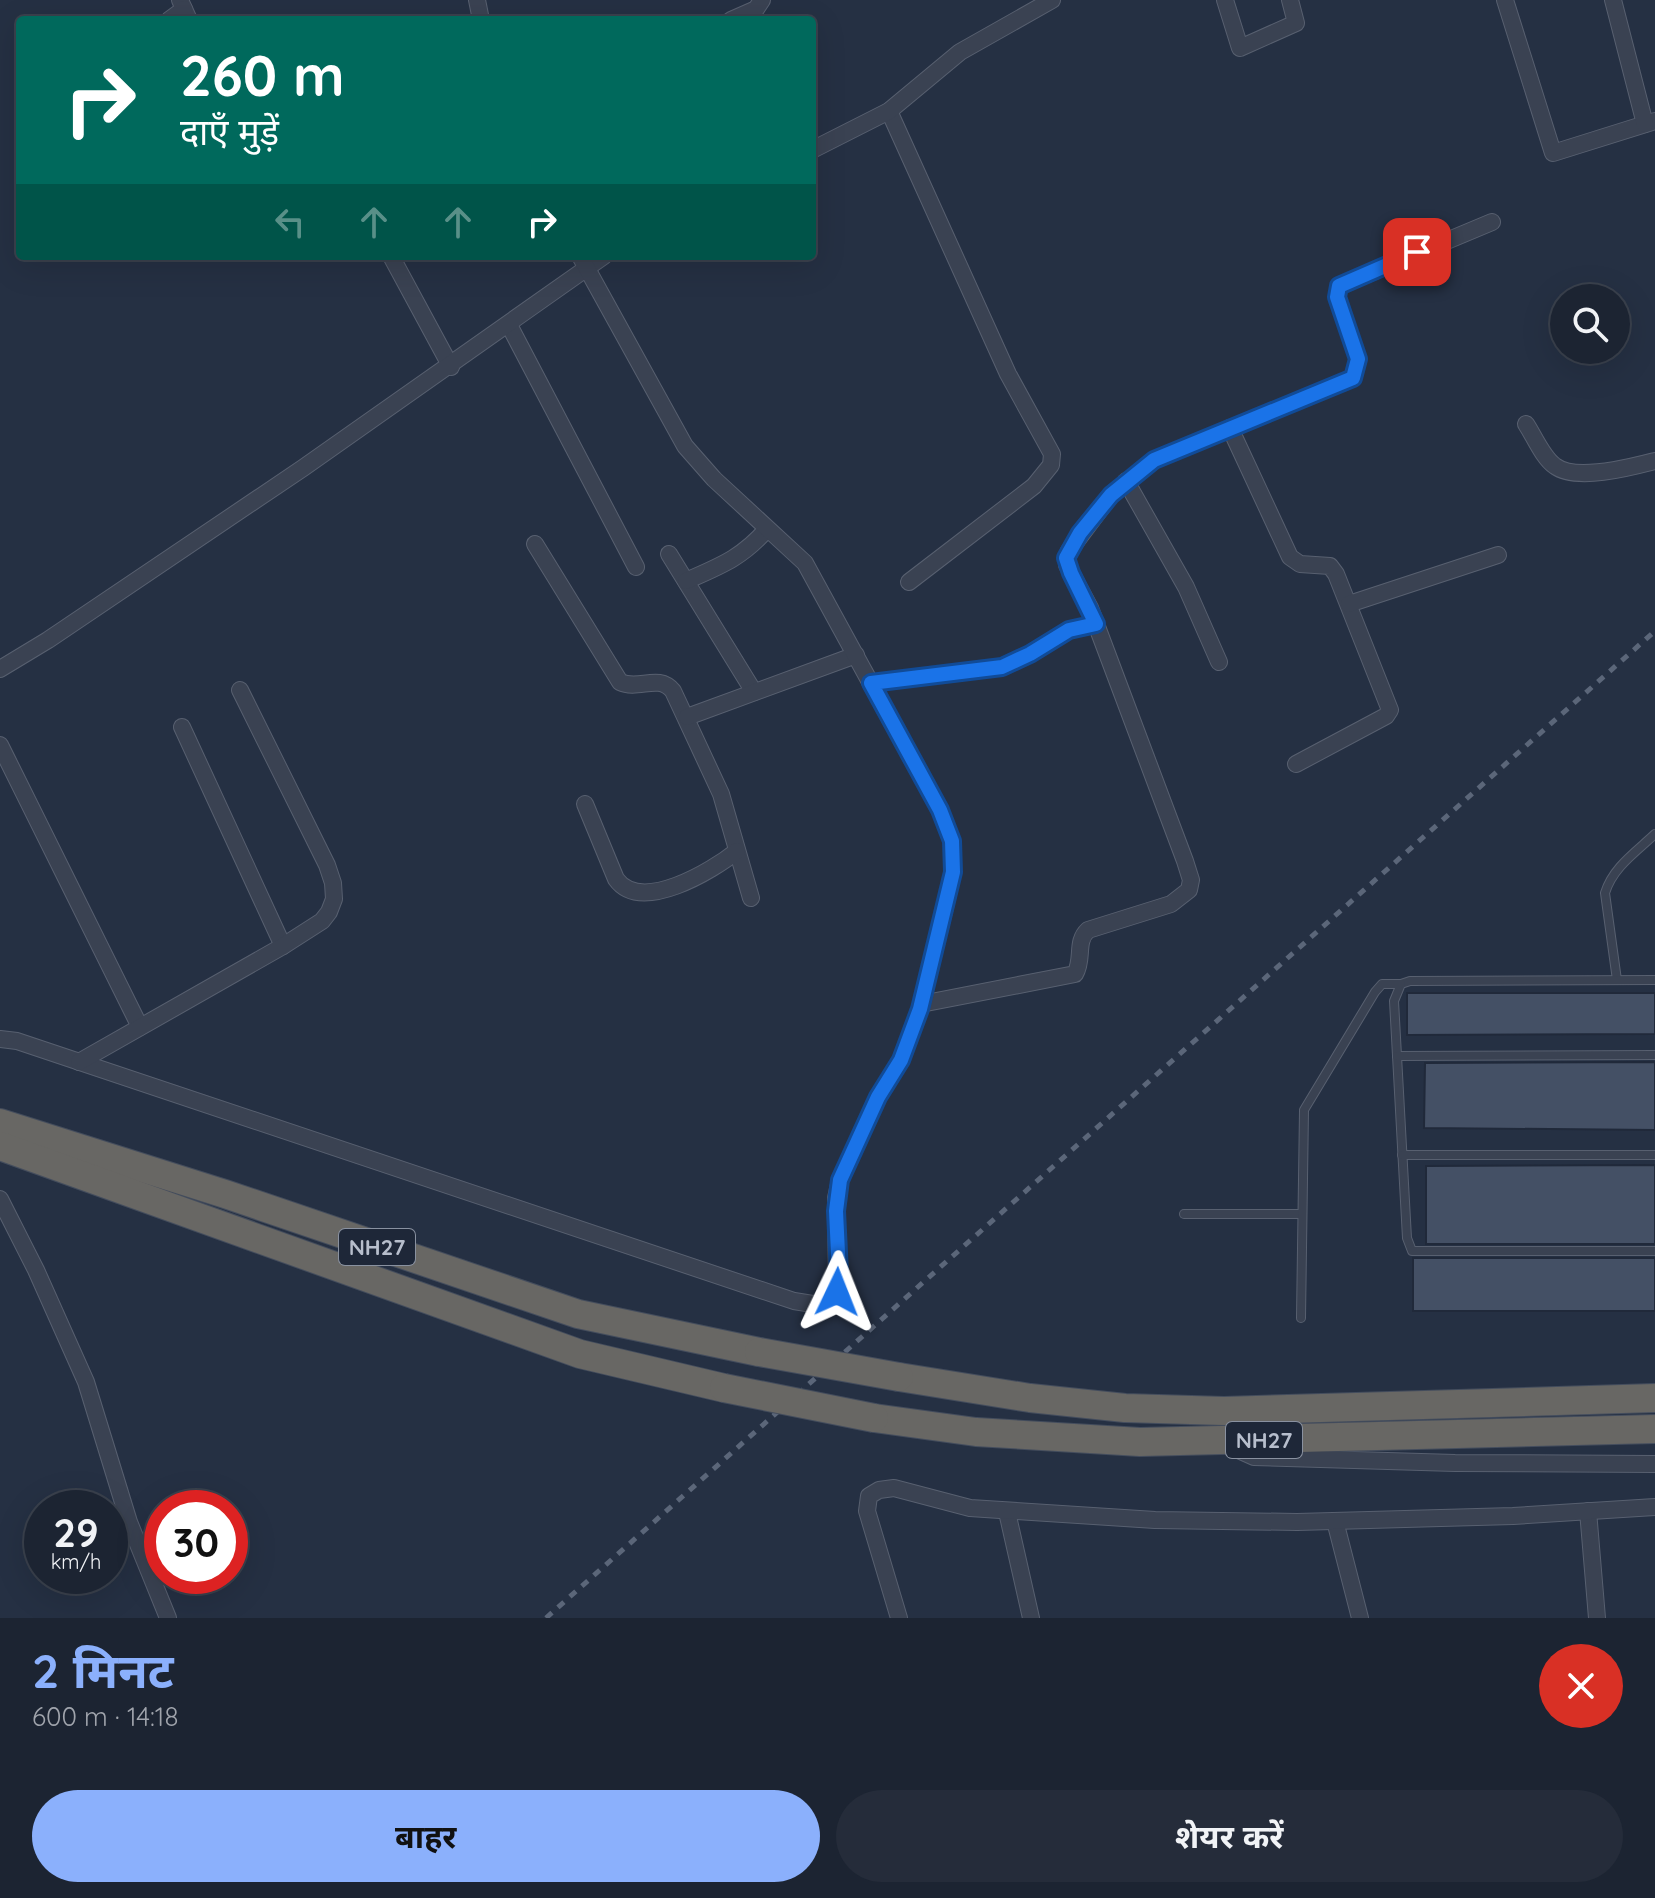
<!DOCTYPE html>
<html lang="hi">
<meta charset="utf-8">
<style>
body{margin:0;font-family:Quicksand,"Noto Sans Devanagari",sans-serif;background:#252c3a;color:#f1f3f6;height:100vh;display:flex;flex-direction:column;font-size:30px;white-space:nowrap}
*{box-sizing:border-box;margin:0}
p{font-size:26px;color:#a0a4ac}
.icon{flex:none;width:44px;height:44px;fill:none;stroke:currentColor;stroke-width:2;stroke-linecap:round;stroke-linejoin:round}
.map{position:relative;height:1618px;overflow:hidden}
.sheet{display:flex;flex-direction:column;background:#1c2432;flex:1}
.sheet>*{flex:none}
.banner{position:absolute;left:16px;top:16px;width:800px;height:244px;border-radius:8px;box-shadow:0 8px 32px #0002,0 0 0 2px #3a414d;background:#00695c;color:#fff;overflow:hidden}
.controls{position:absolute;left:1550px;top:284px;display:grid;gap:16px}
.controls a{display:grid;place-items:center;width:80px;height:80px;border-radius:50%;background:#1c2432;box-shadow:0 8px 32px #0002,0 0 0 2px #3a414d;font-size:40px}
.speed{position:absolute;left:24px;top:1490px;display:flex;gap:16px;font-size:40px;font-weight:700;text-align:center}
.speed>*{display:grid;place-content:center;width:104px;height:104px;border-radius:50%;background:#1c2432;box-shadow:0 8px 32px #0002,0 0 0 2px #3a414d;line-height:1}
.speed small{font-size:20px;font-weight:400}
.speed .limit{border:12px solid #d22;background:#fff;color:#111}
.pin{position:absolute;display:grid;place-items:center;width:68px;height:68px;color:#fff;margin:-34px;border-radius:16px;box-shadow:0 4px 12px #0006}
.me{position:absolute;width:88px;margin:-44px;rotate:2deg;stroke-linejoin:round;filter:drop-shadow(0 0 6px #0008)}
.turn{display:flex;align-items:center;gap:28px;height:168px;padding:0 32px;font-size:36px}
.turn .icon{width:104px;height:104px;stroke-width:2.5}
.turn b{display:block;font-size:56px;line-height:68px}
.lanes{display:flex;align-items:center;height:76px;padding:0 32px;background:#0003;justify-content:center;gap:40px;direction:ltr}
.lanes .off{opacity:.35}
.round{display:grid;place-items:center;flex:none;width:84px;height:84px;border-radius:42px;background:#252c3a}
.headline{display:flex;align-items:center;justify-content:space-between;height:136px;padding:0 32px}
h1{font-size:48px;font-weight:700;line-height:60px;color:#8bb0fc}
.action{display:flex;gap:16px;margin-top:auto;padding:16px 32px}
.action a{flex:1;height:92px;border-radius:48px;background:#8bb0fc;color:#111;font-size:32px;font-weight:700;line-height:92px;text-align:center}
.action a+a{background:#252c3a;color:#f1f3f6}
.map>svg:first-child{display:block}
.building{fill:#445065;stroke:#20293a;stroke-width:2}
.lines{fill:none;stroke-linecap:round;stroke-linejoin:round}
.service-casing{stroke:#586070;stroke-width:10}
.minor-casing{stroke:#586070;stroke-width:18}
.trunk-casing{stroke:#444d5d;stroke-width:30}
.service{stroke:#3a4252;stroke-width:8}
.minor{stroke:#3a4252;stroke-width:16}
.trunk{stroke:#686764;stroke-width:28}
.rail{stroke:#5b6679;stroke-width:5;stroke-dasharray:8 8;stroke-linecap:butt}
.trunk-bridge-casing{stroke:#444d5d;stroke-width:30;stroke-linecap:butt}
.trunk-bridge{stroke:#686764;stroke-width:28}
.route-casing{stroke:#114b97;stroke-width:20}
.route{stroke:#1a73e8;stroke-width:14}
.labels{text-anchor:middle;dominant-baseline:central;stroke-width:6;stroke-linejoin:round;paint-order:stroke}
.shield{fill:#1e2738;stroke:#8991a0;stroke-width:2}
.shield-label{font-size:22px;font-weight:bold;fill:#b7becc}
</style>
<div class="map">
<svg width="1655" height="1618" viewBox="0 0 1655 1618">
<rect width="100%" height="100%" fill="#253043"/>
<!-- building -->
<g class="building">
<path d="M1407,993H1655V1034L1407,1035Z"/>
<path d="M1655,1062V1130L1424,1128L1425,1063Z"/>
<path d="M1655,1165V1244H1426V1166Z"/>
<rect x="1413" y="1258" width="242" height="53"/>
</g>
<g class="lines">
<defs>
<g id="service">
<path d="M1617,980L1605,893C1613,867 1636,852 1655,834"/>
<path d="M1655,980L1410,981L1401,984L1394,1001L1407,1238L1412,1251H1655"/>
<path d="M1397,1056L1655,1055"/>
<path d="M1402,1155H1655"/>
<path d="M1184,1214H1302"/>
<path d="M1301,1318L1304,1110L1375,992L1382,984H1401"/>
</g>
<g id="minor">
<path d="M180,0L189,20"/>
<path d="M477,0L481,20"/>
<path d="M1225,0L1240,48L1296,23L1290,0"/>
<path d="M1505,0L1553,153L1655,121"/>
<path d="M1613,0L1645,124"/>
<path d="M169,20L184,9"/>
<path d="M731,20L756,9L762,0"/>
<path d="M889,111L1008,374L1052,454L1051,465L1034,486L909,582"/>
<path d="M812,150L889,111L960,52L1052,0"/>
<path d="M391,256L451,367"/>
<path d="M509,325L636,567"/>
<path d="M1526,424C1534,436 1543,458 1555,466C1576,482 1632,467 1655,461"/>
<path d="M1230,428L1290,557L1300,564L1330,566L1336,574L1390,710L1386,716L1296,764"/>
<path d="M1126,481L1186,587L1219,662"/>
<path d="M535,544L620,682C639,691 658,673 673,691L721,794L751,898"/>
<path d="M669,554L754,692"/>
<path d="M686,581C720,566 742,558 767,529"/>
<path d="M1349,604L1498,555"/>
<path d="M0,669L48,640L303,468L604,256"/>
<path d="M871,683L1002,667L1030,654L1069,630L1096,624"/>
<path d="M687,717L856,655"/>
<path d="M182,727L283,946"/>
<path d="M0,745L140,1027"/>
<path d="M585,804L616,879C641,914 712,871 737,851"/>
<path d="M921,1004L1075,974C1084,959 1075,942 1088,930L1171,904L1189,890L1191,880L1185,861L1090,608L1067,565L1069,551L1111,495L1154,460L1353,378L1358,359L1337,297L1339,286L1492,222"/>
<path d="M0,1039L17,1041L794,1301L819,1305L837,1292L836,1198L840,1180L878,1097L901,1060L920,1009L945,907L953,872L952,841L940,810L805,563L714,479L685,446L580,256"/>
<path d="M79,1062L283,946L322,921L329,912L334,899L333,883L327,865L240,690"/>
<path d="M0,1199L36,1270L86,1382L129,1522L168,1618"/>
<path d="M1225,1444L1254,1457L1455,1463L1655,1464"/>
<path d="M1588,1511L1597,1618"/>
<path d="M1007,1512L1031,1618"/>
<path d="M1335,1521L1360,1618"/>
<path d="M899,1618L867,1511L869,1496L879,1490L894,1488L970,1508L1155,1520L1297,1522L1513,1516L1655,1507"/>
</g>
<g id="trunk">
<path d="M0,1123L225,1194L578,1314L759,1352"/>
<path d="M0,1146L580,1354L724,1388"/>
<path d="M899,1377L1030,1398L1125,1408L1224,1411L1655,1398"/>
<path d="M874,1418L976,1432L1140,1442L1655,1429"/>
</g>
</defs>
<!-- service casing -->
<use href="#service" class="service-casing"/>
<!-- minor casing -->
<use href="#minor" class="minor-casing"/>
<!-- trunk casing -->
<use href="#trunk" class="trunk-casing"/>
<!-- service -->
<use href="#service" class="service"/>
<!-- minor -->
<use href="#minor" class="minor"/>
<!-- trunk -->
<use href="#trunk" class="trunk"/>
<!-- rail -->
<path class="rail" d="M546,1618L1655,631"/>
<defs>
<g id="trunk-bridge">
<path d="M759,1352L899,1377"/>
<path d="M724,1388L874,1418"/>
</g>
</defs>
<!-- trunk-bridge casing -->
<use href="#trunk-bridge" class="trunk-bridge-casing"/>
<!-- trunk-bridge -->
<use href="#trunk-bridge" class="trunk-bridge"/>
</g>
<g class="lines">
<defs>
<path id="route" d="M837,1292L839,1274L836,1211L840,1180L878,1097L901,1060L920,1009L953,872L952,841L940,810L871,683L1002,667L1030,654L1069,630L1096,624L1071,573L1066,558L1080,533L1111,495L1154,460L1353,378L1358,359L1337,297L1339,286L1417,252"/>
</defs>
<!-- route casing -->
<use href="#route" class="route-casing"/>
<!-- route -->
<use href="#route" class="route"/>
</g>
<g class="labels">
<!-- shield labels -->
<g class="shield">
<rect x="339" y="1229" width="76" height="36" rx="6"/>
<rect x="1226" y="1422" width="76" height="36" rx="6"/>
</g>
<g class="shield-label">
<text x="377" y="1247">NH27</text>
<text x="1264" y="1440">NH27</text>
</g>
</g>
</svg>
<div class="controls">
<a><svg class="icon" aria-label="search" viewBox="0 0 24 24"><circle cx="10" cy="10" r="6"/><path d="M15 15l6 6"/></svg></a>
</div>
<div class="speed"><div>29<small>km/h</small></div><div class="limit">30</div></div>
<div class="pin" style="left:1417px;top:252px;background:#d93025"><svg class="icon" aria-label="arrive" viewBox="0 0 24 24"><path d="M6 21V4h12l-3 4 3 4H6"/></svg></div>
<svg class="me" style="left:837px;top:1292px" viewBox="-20 -20 40 40"><path d="M0-17L14 15 0 8-14 15z" fill="#1a73e8" stroke="#fff" stroke-width="4"/></svg>
<div class="banner">
<div class="turn"><svg class="icon" aria-label="right" viewBox="0 0 24 24"><path d="M7 20v-9h11M14 6l5 5-5 5"/></svg><div><b>260 m</b>दाएँ मुड़ें</div></div>
<div class="lanes"><svg class="icon off" aria-label="left" viewBox="0 0 24 24"><path d="M17 20v-9H6M10 6l-5 5 5 5"/></svg><svg class="icon off" aria-label="ahead" viewBox="0 0 24 24"><path d="M12 20V5M6 11l6-6 6 6"/></svg><svg class="icon off" aria-label="ahead" viewBox="0 0 24 24"><path d="M12 20V5M6 11l6-6 6 6"/></svg><svg class="icon" aria-label="right" viewBox="0 0 24 24"><path d="M7 20v-9h11M14 6l5 5-5 5"/></svg></div>
</div>
</div>
<section class="sheet">
<div class="headline"><div><h1>2 मिनट</h1><p>600 m · 14:18</p></div><a class="round" style="background:#d93025;color:#fff"><svg class="icon" aria-label="close" viewBox="0 0 24 24"><path d="M6 6l12 12M18 6L6 18"/></svg></a></div>
<div class="action"><a>बाहर</a><a>शेयर करें</a></div>
</section>
